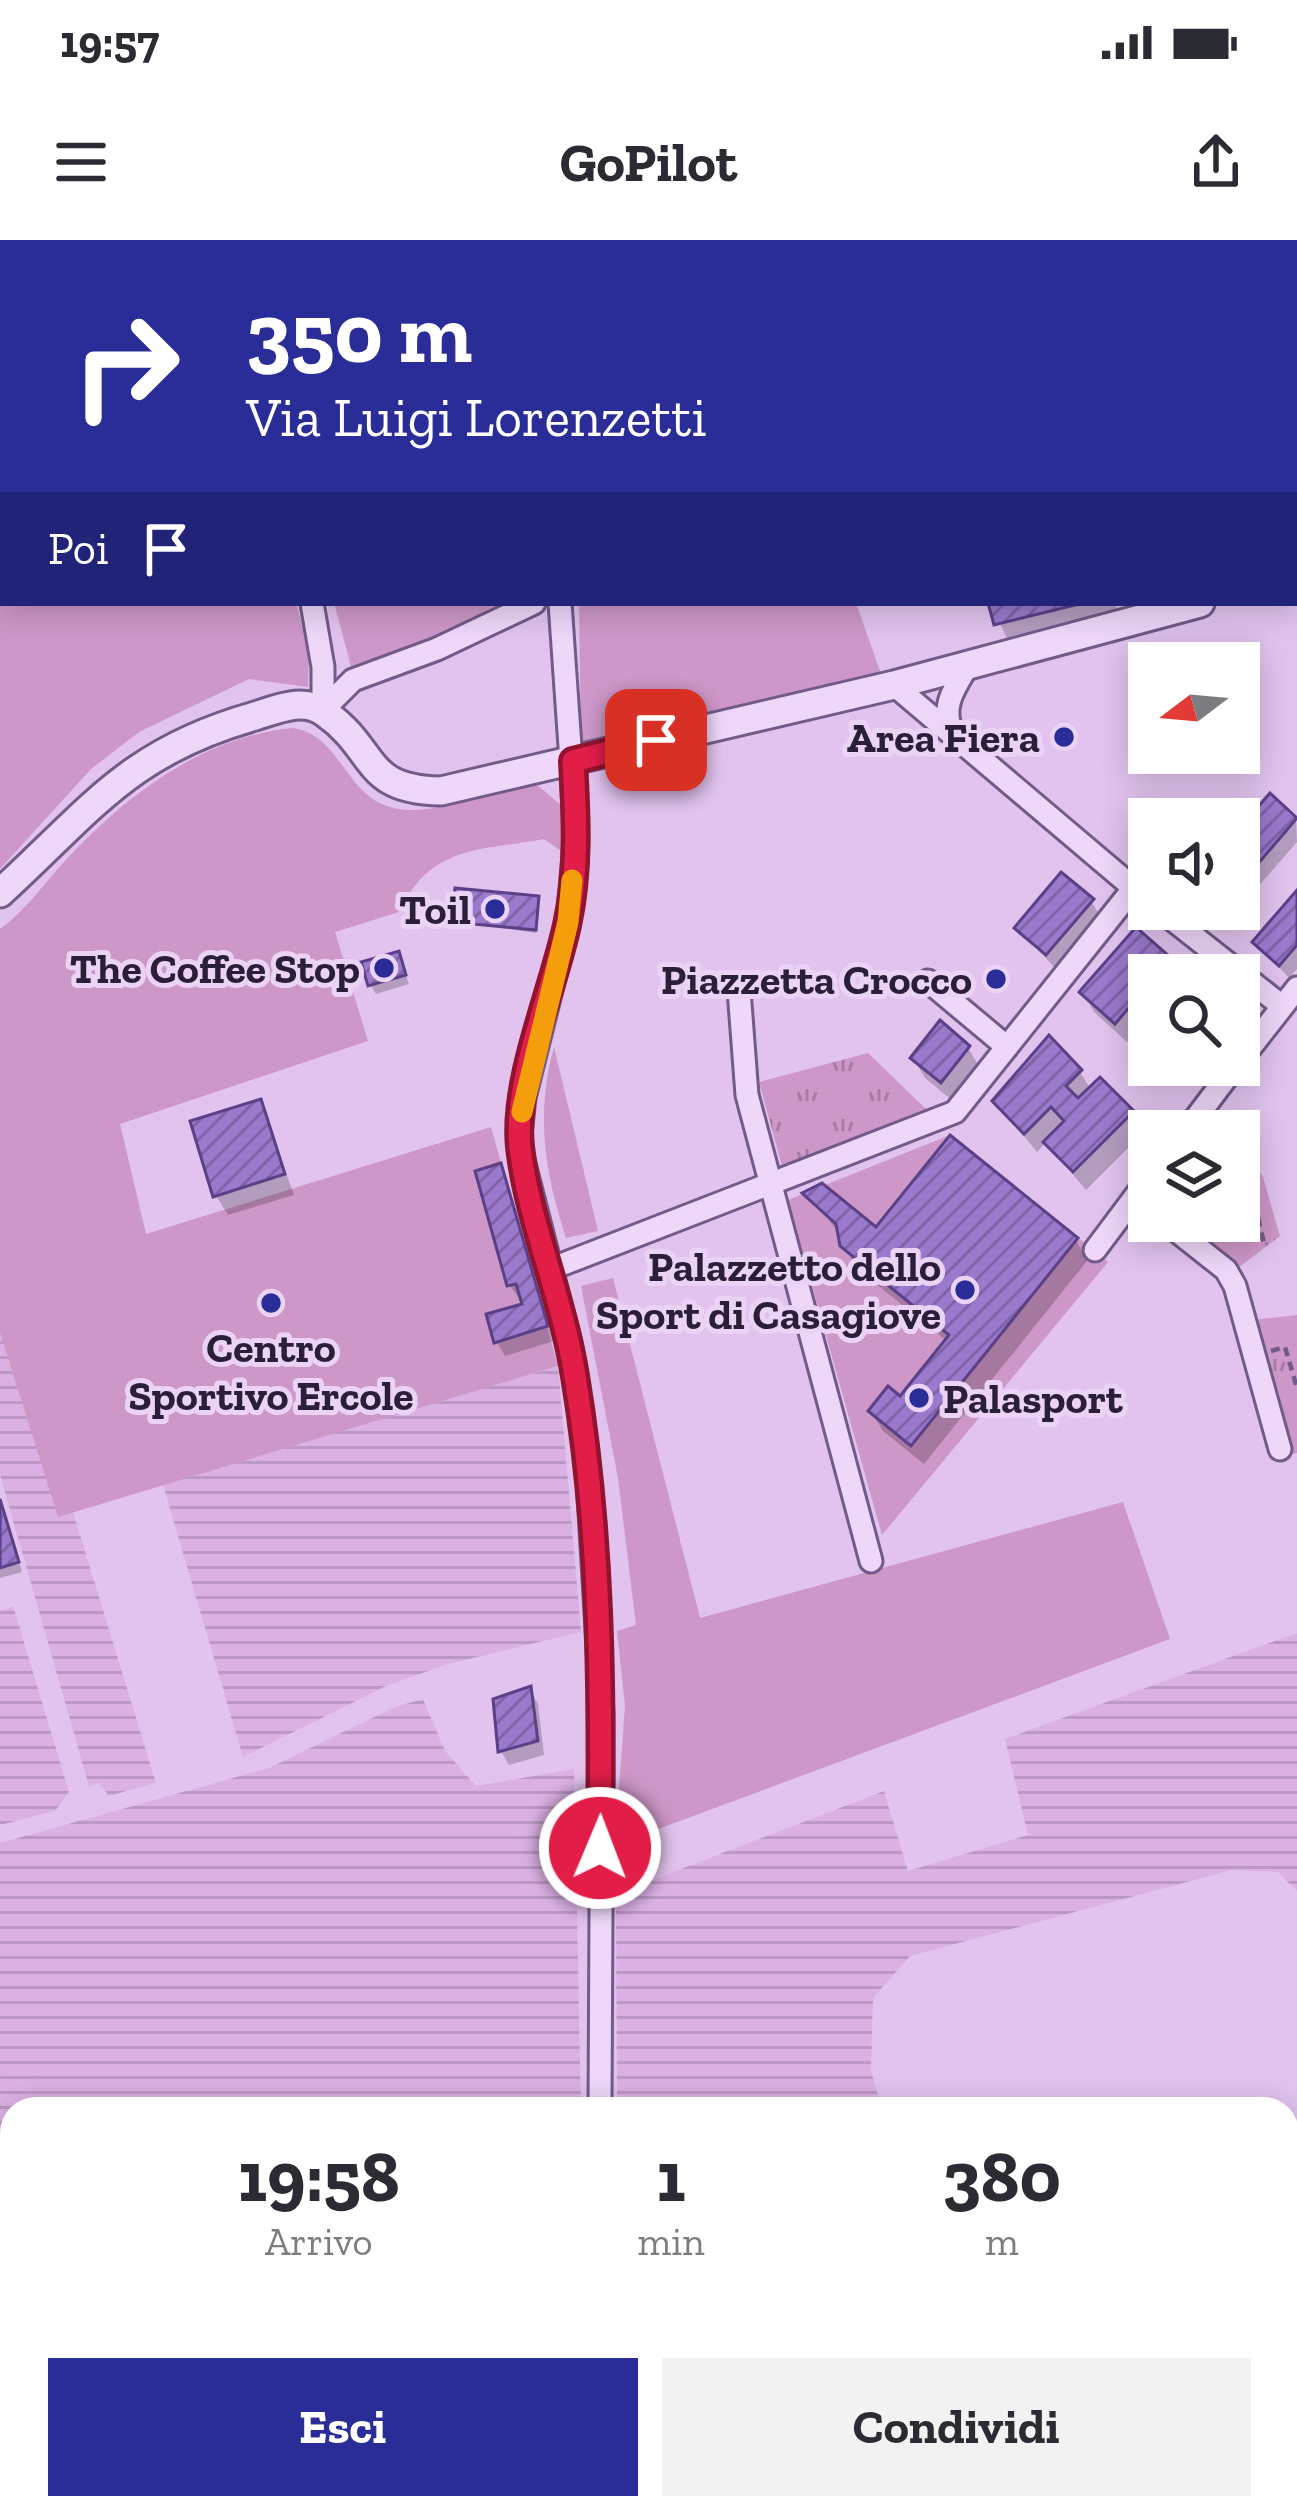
<!DOCTYPE html>
<html lang="it">
<style>
body{margin:0;font-family:"Zilla Slab",serif;background:#f2f2f3;color:#2b2b33;height:100vh;display:flex;flex-direction:column;font-size:45px;white-space:nowrap}
*{box-sizing:border-box;margin:0}
p{font-size:39px;color:#7c7c81}
.icon{flex:none;width:66px;height:66px;fill:none;stroke:currentColor;stroke-width:2;stroke-linecap:round;stroke-linejoin:round}
.map{position:relative;flex:1;overflow:hidden}
.details{position:absolute;left:0px;top:1857px;width:1299px;height:423px;display:flex;flex-direction:column;background:#fff;border-radius:36px 36px 0 0;box-shadow:0 6px 30px #0003}
.details>*{flex:none}
.top-card{position:absolute;left:0px;top:0px;width:1299px;height:366px;box-shadow:0 6px 30px #0003;background:#2a2c98;color:#fff;overflow:hidden}
.needle{width:78px;rotate:254deg}
.tools{position:absolute;left:1128px;top:402px;display:grid;gap:24px}
.tools a{display:grid;place-items:center;width:132px;height:132px;border-radius:0px;background:#fff;box-shadow:0 6px 30px #0003;font-size:60px}
.pin{position:absolute;display:grid;place-items:center;width:102px;height:102px;color:#fff;margin:-51px;border-radius:24px;box-shadow:0 6px 18px #0006}
.me{position:absolute;width:132px;margin:-66px;rotate:1deg;stroke-linejoin:round;filter:drop-shadow(0 0 9px #0008)}
.turn{display:flex;align-items:center;gap:42px;height:252px;padding:0 48px;font-size:54px}
.turn .icon{width:156px;height:156px;stroke-width:2.5}
.turn b{display:block;font-size:84px;line-height:102px}
.then{display:flex;align-items:center;height:114px;padding:0 48px;background:#0003;gap:24px;font-size:45px}
.eta{display:flex;justify-content:space-evenly;align-items:center;height:204px;text-align:center}
.eta b{font-size:72px;font-weight:700;line-height:84px}
.action{display:flex;gap:24px;margin-top:auto;padding:24px 48px}
.action a{flex:1;height:138px;border-radius:0px;background:#2a2c98;color:#fff;font-size:48px;font-weight:700;line-height:138px;text-align:center}
.action a+a{background:#f2f2f3;color:#2b2b33}
.status{display:flex;justify-content:space-between;align-items:center;height:84px;padding:0 60px;background:#fff;direction:ltr}
.status svg{height:33px;fill:currentColor}
header{display:flex;justify-content:space-between;align-items:center;height:156px;padding:0 48px;background:#fff;font-size:54px;font-weight:700}
.map>svg:first-child{display:block}
.farmland{fill:url(#farmland-rules)}
.grass{fill:#cd97c7}
.park{fill:url(#park-tufts)}
.shadow{fill:#0003}
.building{fill:url(#building-hatch);stroke:#5b4088;stroke-width:3}
.lines{fill:none;stroke-linecap:round;stroke-linejoin:round}
.service-casing{stroke:#725a89;stroke-width:16}
.minor-casing{stroke:#725a89;stroke-width:27}
.tertiary-casing{stroke:#725a89;stroke-width:33}
.path{stroke:#725a89;stroke-width:4.5;stroke-dasharray:9 6;stroke-linecap:butt}
.service{stroke:#eed7f9;stroke-width:10}
.minor{stroke:#eed7f9;stroke-width:21}
.tertiary{stroke:#eed7f9;stroke-width:27}
.route-casing{stroke:#92132f;stroke-width:30}
.route{stroke:#e11d48;stroke-width:21}
.slow{stroke:#f59e0b;stroke-width:21}
.poi-dot{fill:#2a2c98;stroke:#ebd3f6;stroke-width:4.5}
.labels{text-anchor:middle;dominant-baseline:central;stroke-width:10;stroke-linejoin:round;paint-order:stroke}
.poi-label{font-size:42px;font-weight:bold;fill:#2b1e39;stroke:#ebd3f6;text-anchor:end}
</style>
<div class="status"><b>19:57</b><svg viewBox="0 0 49 12"><path d="M0 12V9h3v3zM5 12V6h3v6zM10 12V3h3v9zM15 12V0h3v12zM26 1h20v11H26zM47 4h2v5h-2z"/></svg></div>
<header><svg class="icon" aria-label="menu" viewBox="0 0 24 24"><path d="M4 6h16M4 12h16M4 18h16"/></svg>GoPilot<svg class="icon" aria-label="share" viewBox="0 0 24 24"><path d="M12 15V3M7 8l5-5 5 5M5 13v7h14v-7"/></svg></header>
<div class="map">
<svg width="1297" height="2279" viewBox="0 0 1297 2279">
<defs>
<pattern id="farmland-rules" width="6" height="5" patternUnits="userSpaceOnUse" patternTransform="scale(3)"><rect width="6" height="5" fill="#dbb1e4"/><path d="M0 2.5h6" fill="none" stroke="#bc98c4"/></pattern>
<pattern id="park-tufts" width="24" height="20" patternUnits="userSpaceOnUse" patternTransform="scale(3)"><rect width="24" height="20" fill="#cd97c7"/><path d="M3 7l-1-3M5 7V3M7 7l1-3M15 17l-1-3M17 17v-4M19 17l1-3" fill="none" stroke="#a77ba3"/></pattern>
<pattern id="building-hatch" width="6" height="6" patternUnits="userSpaceOnUse" patternTransform="scale(3)"><rect width="6" height="6" fill="#9b79cd"/><path d="M-1 1l2-2M0 6l6-6M5 7l2-2" fill="none" stroke="#7f63a7"/></pattern>
</defs>
<rect width="100%" height="100%" fill="#e1c3ee"/>
<!-- farmland -->
<g class="farmland">
<path d="M0,1093L58,1276L73,1272L156,1543L109,1556L99,1543L89,1546L0,1235Z"/>
<path d="M558,1126L581,1392L448,1424L386,1446L243,1517L163,1245Z"/>
<path d="M13,1366L69,1552L55,1571L0,1585V1371Z"/>
<path d="M1297,1393V1651L1278,1632L1232,1630L910,1716L873,1758L871,1831L882,1869H617L616,1654L884,1551L908,1631L1028,1595L1005,1499Z"/>
<path d="M423,1459L445,1511L476,1546L574,1529L581,1869H12V2103L0,2106V1603L269,1528L395,1467Z"/>
<path d="M1297,2126V2279H1237L1234,2268H1287V2128Z"/>
</g>
<!-- grass -->
<g class="grass">
<path d="M238,0H992L993,3H239Z"/>
<path d="M11,363H296L309,409L308,447L249,439L139,492L91,529L0,629V366Z"/>
<path d="M334,363H502L441,395L351,426Z"/>
<path d="M579,363H856L882,437L581,508Z"/>
<path d="M291,488C340,493 344,554 390,567C438,581 488,543 537,545L561,565V611L544,599C479,611 431,605 399,672L335,692L368,801L120,884L146,994L491,887L558,1126L58,1277L0,1093V689C26,670 42,646 64,622C124,557 200,498 291,488Z"/>
<path d="M554,807L598,991L566,998C545,933 535,875 554,807Z"/>
<path d="M950,895L1108,1022L882,1295L788,960Z"/>
<path d="M613,1038L700,1378L1123,1262L1170,1399L615,1605L625,1466L617,1391L636,1385L618,1238L581,1046Z"/>
<path d="M12,2239V2268H325L281,2279H0V2242Z"/>
<path d="M715,2268H1034L983,2279H719Z"/>
</g>
<!-- park -->
<g class="park">
<path d="M868,813L926,869L782,926L759,842Z"/>
<path d="M1239,893L1263,937L1280,996L1238,1028L1181,981H1239Z"/>
<path d="M1297,1075V1213L1289,1215L1253,1080Z"/>
</g>
<!-- shadow -->
<g class="shadow">
<path d="M991,363H1115L1121,387L1014,414Z"/>
<path d="M1296,579L1297,602L1224,686L1204,669H1239V593Z"/>
<path d="M1297,655V729L1289,738L1256,702Z"/>
<path d="M537,659L536,693L454,681Z"/>
<path d="M1091,661L1100,676L1055,728L1017,688Z"/>
<path d="M398,714L409,744L376,754L371,745Z"/>
<path d="M1169,720L1177,735H1149V818L1134,794L1127,802L1094,772L1083,752Z"/>
<path d="M968,808L980,828L953,861L925,838L913,818Z"/>
<path d="M1157,825H1194L1178,844Z"/>
<path d="M1080,832L1091,850L1100,841L1143,893L1086,950L1046,902L1037,912L996,862Z"/>
<path d="M260,862L294,955L228,975L216,956Z"/>
<path d="M500,927L554,1101L505,1116L497,1102L525,1066L509,1045Z"/>
<path d="M807,954L877,991L1076,1000L1087,1021L924,1224L883,1191L871,1171L900,1160L947,1101L855,1027L841,995Z"/>
<path d="M0,1258L22,1332L0,1338Z"/>
<path d="M530,1450L538,1464L544,1515L509,1525L501,1511Z"/>
</g>
<!-- building -->
<g class="building">
<path d="M988,363H1083L994,385Z"/>
<path d="M1270,553L1297,578L1239,646V589Z"/>
<path d="M1061,632L1094,659L1046,715L1014,688Z"/>
<path d="M455,648L539,656L536,690L451,682Z"/>
<path d="M1297,650V705L1279,726L1252,702Z"/>
<path d="M1136,687L1171,718L1156,735H1149V767L1138,757L1115,784L1079,752Z"/>
<path d="M399,711L406,735L368,746L361,722Z"/>
<path d="M1149,776V811L1132,796Z"/>
<path d="M940,780L970,806L941,843L910,818Z"/>
<path d="M1049,795L1082,830L1066,846L1078,858L1100,837L1134,871L1073,932L1043,902L1064,881L1051,867L1024,894L992,861Z"/>
<path d="M261,859L285,934L213,957L190,881Z"/>
<path d="M950,895L1078,998L911,1206L868,1171L888,1146L900,1156L949,1095L840,1006L836,984L802,953L822,943L876,987Z"/>
<path d="M501,923L548,1086L494,1103L486,1074L522,1064L516,1044L507,1046L475,931Z"/>
<path d="M0,1259L19,1322L0,1328Z"/>
<path d="M531,1446L538,1501L498,1512L493,1459Z"/>
</g>
<g class="lines">
<defs>
<path id="service" d="M1151,0L1152,3"/>
<g id="minor">
<path d="M219,0L220,3"/>
<path d="M1234,3L1242,0"/>
<path d="M312,363L323,427V470"/>
<path d="M560,363L576,593L568,682L524,858L519,904L570,1103L586,1205L602,1473L600,1869"/>
<path d="M894,445L1149,661"/>
<path d="M323,470L353,440L437,409L534,363"/>
<path d="M953,494C939,466 956,446 970,422"/>
<path d="M1159,669L1282,766"/>
<path d="M928,741L1007,807"/>
<path d="M739,750L747,855L871,1321"/>
<path d="M1239,822L1297,748"/>
<path d="M1186,891L1236,825"/>
<path d="M1164,981L1226,1030L1235,1046L1280,1209"/>
<path d="M1095,1010L1149,938"/>
<path d="M553,1028L955,872L1133,649"/>
<path d="M700,2268L704,2279"/>
</g>
<g id="tertiary">
<path d="M1296,342L1297,341"/>
<path d="M0,653C92,569 128,512 255,476C278,469 304,457 325,473C378,510 362,550 441,551L894,445L1200,363"/>
</g>
</defs>
<!-- service casing -->
<use href="#service" class="service-casing"/>
<!-- minor casing -->
<use href="#minor" class="minor-casing"/>
<!-- tertiary casing -->
<use href="#tertiary" class="tertiary-casing"/>
<!-- path -->
<g class="path">
<path d="M1246,906L1242,912L1265,1007"/>
<path d="M1271,1111L1285,1107L1297,1148"/>
</g>
<!-- service -->
<use href="#service" class="service"/>
<!-- minor -->
<use href="#minor" class="minor"/>
<!-- tertiary -->
<use href="#tertiary" class="tertiary"/>
</g>
<g class="lines">
<defs>
<path id="route" d="M600,1608C602,1451 601,1292 575,1136C563,1060 528,979 520,907C513,841 553,750 567,685C579,631 576,575 573,521L656,500"/>
</defs>
<!-- route casing -->
<use href="#route" class="route-casing"/>
<!-- route -->
<use href="#route" class="route"/>
<!-- slow -->
<path class="slow" d="M522,872L568,682L572,640"/>
</g>
<!-- markers -->
<g class="poi-dot">
<circle cx="1064" cy="497" r="12"/>
<circle cx="495" cy="669" r="12"/>
<circle cx="384" cy="728" r="12"/>
<circle cx="996" cy="739" r="12"/>
<circle cx="965" cy="1050" r="12"/>
<circle cx="271" cy="1063" r="12"/>
<circle cx="919" cy="1158" r="12"/>
</g>
<g class="labels">
<!-- poi labels -->
<g class="poi-label">
<text x="1040" y="497">Area Fiera</text>
<text x="471" y="669">Toil</text>
<text x="360" y="728">The Coffee Stop</text>
<text x="972" y="739">Piazzetta Crocco</text>
<text x="941" y="1026">Palazzetto dello<tspan x="941" dy="48">Sport di Casagiove</tspan></text>
<text x="271" y="1107" text-anchor="middle">Centro<tspan x="271" dy="48">Sportivo Ercole</tspan></text>
<text x="943" y="1158" text-anchor="start">Palasport</text>
</g>
</g>
</svg>
<div class="tools">
<a><svg class="needle" viewBox="-14 -14 28 28"><path d="M0-13l5 13h-10z" fill="#e53935"/><path d="M0 13l5-13h-10z" fill="#7c7c81"/></svg></a>
<a><svg class="icon" aria-label="sound" viewBox="0 0 24 24"><path d="M4 9h4l5-4v14l-5-4H4zM17 9q2 3 0 6"/></svg></a>
<a><svg class="icon" aria-label="search" viewBox="0 0 24 24"><circle cx="10" cy="10" r="6"/><path d="M15 15l6 6"/></svg></a>
<a><svg class="icon" aria-label="layers" viewBox="0 0 24 24"><path d="M12 4l9 5-9 5-9-5zM3 14l9 5 9-5"/></svg></a>
</div>
<div class="pin" style="left:656px;top:500px;background:#d93025"><svg class="icon" aria-label="arrive" viewBox="0 0 24 24"><path d="M6 21V4h12l-3 4 3 4H6"/></svg></div>
<svg class="me" style="left:600px;top:1608px" viewBox="-20 -20 40 40"><circle r="17" fill="#e11d48" stroke="#fff" stroke-width="3"/><path d="M0-11L8 9 0 5-8 9z" fill="#fff"/></svg>
<div class="top-card">
<div class="turn"><svg class="icon" aria-label="right" viewBox="0 0 24 24"><path d="M7 20v-9h11M14 6l5 5-5 5"/></svg><div><b>350 m</b>Via Luigi Lorenzetti</div></div>
<div class="then">Poi<svg class="icon" aria-label="arrive" viewBox="0 0 24 24"><path d="M6 21V4h12l-3 4 3 4H6"/></svg></div>
</div>
<section class="details">
<div class="eta">
<div><b>19:58</b><p>Arrivo</p></div>
<div><b>1</b><p>min</p></div>
<div><b>380</b><p>m</p></div>
</div>
<div class="action"><a>Esci</a><a>Condividi</a></div>
</section>
</div>
